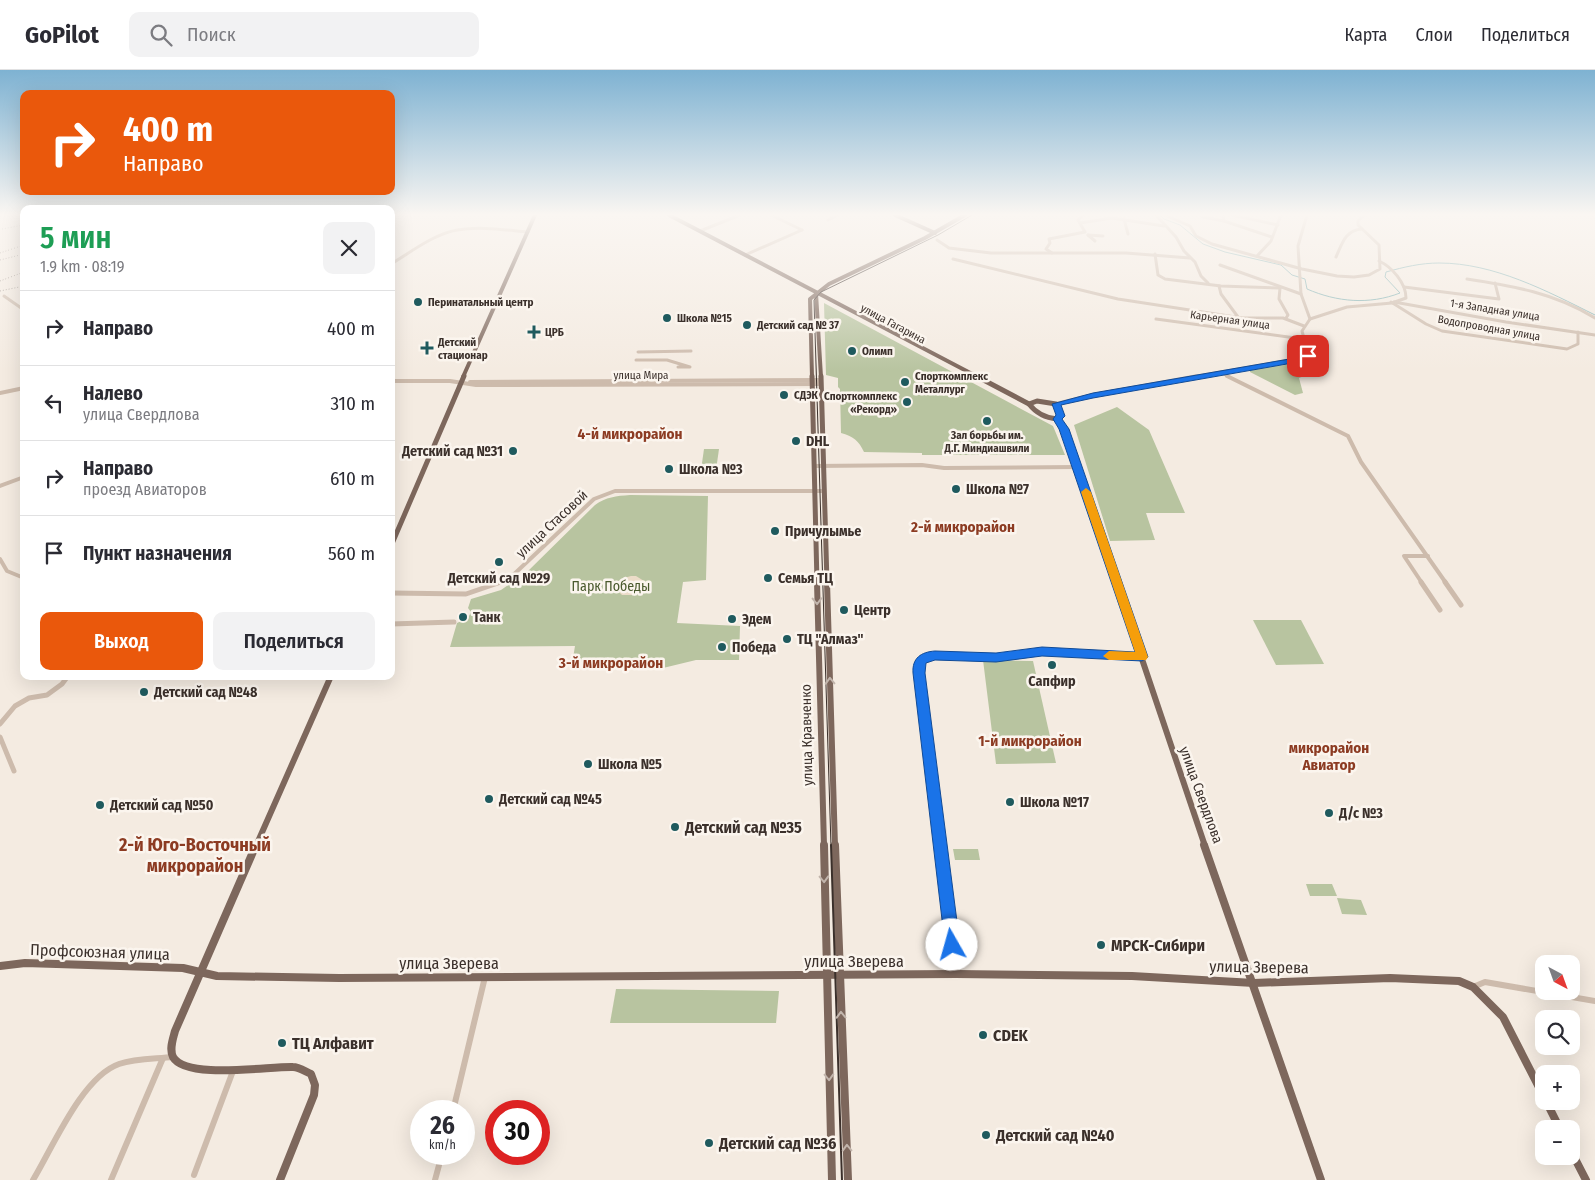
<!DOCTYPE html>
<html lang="ru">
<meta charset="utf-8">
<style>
body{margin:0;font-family:"Fira Sans Condensed",sans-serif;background:#f2f2f3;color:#2b2b33;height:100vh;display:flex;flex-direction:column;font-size:19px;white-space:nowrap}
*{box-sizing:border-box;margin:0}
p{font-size:16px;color:#7c7c81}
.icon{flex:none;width:28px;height:28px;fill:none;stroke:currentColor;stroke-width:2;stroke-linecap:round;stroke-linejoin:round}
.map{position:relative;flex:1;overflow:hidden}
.panel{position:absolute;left:20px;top:135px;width:375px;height:475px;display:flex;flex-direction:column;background:#fff;border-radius:10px;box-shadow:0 5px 20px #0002}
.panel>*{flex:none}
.banner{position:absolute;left:20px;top:20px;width:375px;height:105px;border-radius:10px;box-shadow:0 5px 20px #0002;background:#ea580c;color:#fff;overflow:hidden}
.needle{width:32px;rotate:139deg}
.tools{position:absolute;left:1535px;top:885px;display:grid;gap:10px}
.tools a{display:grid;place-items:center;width:45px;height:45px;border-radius:10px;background:#fff;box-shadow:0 5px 20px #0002;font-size:25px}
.speed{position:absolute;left:410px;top:1030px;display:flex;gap:10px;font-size:25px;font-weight:700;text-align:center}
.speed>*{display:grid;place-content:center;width:65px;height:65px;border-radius:50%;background:#fff;box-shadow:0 5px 20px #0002;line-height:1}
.speed small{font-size:12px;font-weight:400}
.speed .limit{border:8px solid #d22;background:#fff;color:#111}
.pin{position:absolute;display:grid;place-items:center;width:42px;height:42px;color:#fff;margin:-21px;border-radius:10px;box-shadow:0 2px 8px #0006}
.me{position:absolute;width:55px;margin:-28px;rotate:353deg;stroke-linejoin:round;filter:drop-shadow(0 0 4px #0008)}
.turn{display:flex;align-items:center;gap:18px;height:105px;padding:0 20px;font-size:22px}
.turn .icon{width:65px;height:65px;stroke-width:2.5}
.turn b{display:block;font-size:35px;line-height:42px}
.round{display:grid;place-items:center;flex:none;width:52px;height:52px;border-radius:10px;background:#f2f2f3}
.headline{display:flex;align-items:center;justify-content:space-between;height:85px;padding:0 20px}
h1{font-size:30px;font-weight:600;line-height:38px;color:#1e9e55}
.primary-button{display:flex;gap:10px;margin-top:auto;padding:10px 20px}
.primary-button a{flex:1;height:58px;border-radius:10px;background:#ea580c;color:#fff;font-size:20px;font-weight:600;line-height:58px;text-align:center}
.primary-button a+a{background:#f2f2f3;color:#2b2b33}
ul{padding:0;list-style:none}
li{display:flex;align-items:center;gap:15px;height:75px;padding:0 20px;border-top:1px solid #e1e1e2}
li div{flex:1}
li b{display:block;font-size:19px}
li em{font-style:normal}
header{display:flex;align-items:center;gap:30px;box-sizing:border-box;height:70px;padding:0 25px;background:#fff;border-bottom:1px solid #e1e1e2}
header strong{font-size:24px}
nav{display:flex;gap:28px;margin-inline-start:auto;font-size:18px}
.search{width:350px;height:45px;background:#f2f2f3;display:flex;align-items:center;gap:12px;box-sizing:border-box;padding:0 18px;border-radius:10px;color:#7c7c81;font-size:19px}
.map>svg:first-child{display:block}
.green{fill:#b8c4a0}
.plaza{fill:#ecdcc8}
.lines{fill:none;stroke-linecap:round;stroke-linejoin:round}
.stream{stroke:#7fb0b2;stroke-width:1}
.minor-far3{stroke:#cdbbac;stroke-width:3}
.minor-far2{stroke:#cdbbac;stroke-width:4}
.minor-far1{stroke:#cdbbac;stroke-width:5}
.minor{stroke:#cdbbac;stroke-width:6}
.major-far3{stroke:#7d675c;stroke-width:4}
.major-far2{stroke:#7d675c;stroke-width:5}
.major-far1{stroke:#7d675c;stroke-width:6}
.major{stroke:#7d675c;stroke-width:8}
.tram-far1{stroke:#3b302b;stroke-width:1}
.tram{stroke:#3b302b;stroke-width:2}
.rail{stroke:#3b302b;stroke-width:1;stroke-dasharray:0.5 2.5;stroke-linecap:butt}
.oneway{stroke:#c2b5ac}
.route{fill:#1a73e8;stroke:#114b97}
.slow{fill:#f59e0b}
.poi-dot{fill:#1f5a5e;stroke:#fbf5ee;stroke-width:2}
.labels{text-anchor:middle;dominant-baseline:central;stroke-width:5;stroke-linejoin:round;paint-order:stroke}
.far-poi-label{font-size:11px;font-weight:bold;fill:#3b302b;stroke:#fbf5ee;text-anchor:start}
.far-street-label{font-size:11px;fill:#3b302b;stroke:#fbf5ee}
.poi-label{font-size:14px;font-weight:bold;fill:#3b302b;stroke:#fbf5ee;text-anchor:start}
.street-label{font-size:14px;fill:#3b302b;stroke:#fbf5ee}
.park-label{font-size:14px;fill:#4a5a2e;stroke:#fbf5ee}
.neighbourhood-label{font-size:15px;font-weight:bold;fill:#8c3b22;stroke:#fbf5ee}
.near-poi-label{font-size:16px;font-weight:bold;fill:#3b302b;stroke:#fbf5ee;text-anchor:start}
.near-street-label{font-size:16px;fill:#3b302b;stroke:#fbf5ee}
.near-neighbourhood-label{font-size:18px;font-weight:bold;fill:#8c3b22;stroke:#fbf5ee}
</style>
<header>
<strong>GoPilot</strong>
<div class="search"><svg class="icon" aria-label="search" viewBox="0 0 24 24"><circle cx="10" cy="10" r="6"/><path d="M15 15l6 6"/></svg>Поиск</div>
<nav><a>Карта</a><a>Слои</a><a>Поделиться</a></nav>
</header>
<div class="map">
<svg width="1595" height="1110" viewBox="0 0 1595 1110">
<rect width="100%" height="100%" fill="#f4ebe1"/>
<!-- green -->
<g class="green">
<path d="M824,233L1053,356L1065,385H922V383L864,382C859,371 853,366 841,363L840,319L838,317V308L826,305Z"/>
<path d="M1294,294H1302L1304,306L1299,308L1303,323L1295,325L1250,302V299Z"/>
<path d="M1117,337L1149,360L1185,443H1146L1155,470L1110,471L1074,355Z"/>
<path d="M704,379H719L716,400H701Z"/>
<path d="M630,425L708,426L706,510L683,512L677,553L740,556L739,590H696L663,598L571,600L575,576L450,577L457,553L468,548L471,542L468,538L471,529L501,520L527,502L595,435C606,427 616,426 630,425Z"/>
<path d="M1253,550H1301L1324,594L1276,595Z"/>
<path d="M983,590L1033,591L1056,693L996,694Z"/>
<path d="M953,779H978L980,790H955Z"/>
<path d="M1306,814H1332L1337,826H1310Z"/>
<path d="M1337,828L1361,830L1367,845L1342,844Z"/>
<path d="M616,919L779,921L776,953H610Z"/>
</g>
<!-- plaza -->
<path class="plaza" d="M631,506H636L644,511L645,517L642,522L634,525H622L618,521V513L624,508Z"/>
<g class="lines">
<!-- stream -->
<path class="stream" d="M1160,145L1164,149L1180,155L1203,174L1225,182L1281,195L1292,205L1305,209L1307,219C1337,232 1369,235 1400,223L1385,207L1386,202C1404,197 1421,193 1439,193C1494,193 1547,221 1595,245"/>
<!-- minor-far3 -->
<g class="minor-far3">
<path d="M771,145L802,160"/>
<path d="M1156,145L1176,167L1184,181L1195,192L1201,206L1208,213"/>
<path d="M1165,145L1190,156L1196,166L1212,174L1302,199L1337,206L1354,207L1369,205L1380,199L1379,175L1358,155V151L1364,145"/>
<path d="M1223,145L1224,151L1272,167"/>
<path d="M1232,145L1278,155"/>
<path d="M1203,147L1224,151"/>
<path d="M1124,149L1128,164"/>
<path d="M828,150L838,145"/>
<path d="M1080,153L1112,148L1164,156"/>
<path d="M700,161L740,145"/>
<path d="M1088,165L1103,166"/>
<path d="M1088,165L1095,171"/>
<path d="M937,170L949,178L991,183H1126L1190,188"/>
<path d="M1052,183L1046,179L1050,173L1049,169L1085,162L1078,150L1083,145"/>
<path d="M1155,184L1158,205L1165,209L1221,216L1280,218"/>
<path d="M745,185L802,160"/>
<path d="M1257,186L1271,171L1281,145"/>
<path d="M1336,187C1342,174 1345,160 1362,159"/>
<path d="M953,189L1118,229L1242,248H1283L1304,256"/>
<path d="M391,194C411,182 434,164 457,160C480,156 505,160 528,162"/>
<path d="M1220,195L1301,224"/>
<path d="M1467,209C1513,216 1555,223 1595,248"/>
<path d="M1219,216L1221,224L1238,247"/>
<path d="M1404,217L1499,229L1495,213"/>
<path d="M1280,218L1279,229L1288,245L1286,248"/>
<path d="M4,226L24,240"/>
<path d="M1391,232L1426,254L1442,261L1567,279L1578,274V262"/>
<path d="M1394,232L1506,252L1595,265"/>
<path d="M1156,249L1303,269"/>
<path d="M1310,249L1347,237L1392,233L1406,228C1406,213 1392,197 1379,191"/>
<path d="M638,282L691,281"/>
<path d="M636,290H667L690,297H678"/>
<path d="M1221,302L1229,307"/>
<path d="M1191,307L1306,287L1308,283L1302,261L1310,249L1301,224L1298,176L1307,145"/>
</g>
<!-- minor-far2 -->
<g class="minor-far2">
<path d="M1227,306L1348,366L1361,392L1446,513"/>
<path d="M391,311H450L476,315L821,314"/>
<path d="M470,312L821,310"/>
<path d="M0,323L24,318"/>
<path d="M1056,334L1093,325L1198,306"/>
<path d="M814,396L922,395L944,398L1077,397"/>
<path d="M0,416L24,407"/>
<path d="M0,489L7,501L24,508"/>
<path d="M498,513L511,507L594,429L615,421H823"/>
<path d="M1422,513L1404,486H1428"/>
</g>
<!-- minor-far1 -->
<g class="minor-far1">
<path d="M1421,512L1440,540"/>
<path d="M1445,512L1461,535"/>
<path d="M391,523L466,524L501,512"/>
<path d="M391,554L454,552"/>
<path d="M0,654L15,636L29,628L47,625L62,614L68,606"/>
<path d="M0,667L14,701"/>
<path d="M940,776L919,603L922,590L935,585L996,588L1043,581L1142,587"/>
</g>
<!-- minor -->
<g class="minor">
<path d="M940,775L956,904"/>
<path d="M1473,917L1485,912L1595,931"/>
<path d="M453,1041L485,907"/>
<path d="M194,1105L233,1001"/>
<path d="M33,1110C53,1077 82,1007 119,994C136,988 155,989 173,987"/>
<path d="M111,1110L163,988"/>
<path d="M435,1110L442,1084"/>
</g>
<!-- major-far3 -->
<g class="major-far3">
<path d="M669,145L978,307"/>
<path d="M895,145L935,163"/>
<path d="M816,223L821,307"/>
<path d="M463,307L535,145"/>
<path d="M812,307L810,229L829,214L925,168L965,145"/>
</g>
<!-- major-far2 -->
<g class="major-far2">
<path d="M812,306L817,513"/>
<path d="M821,306L827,513"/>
<path d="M976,306L1029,334"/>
<path d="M1037,331L1056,334L1061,346L1057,349C1046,348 1036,343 1029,334Z"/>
<path d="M1057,349L1064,359L1117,513"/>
<path d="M391,476L464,306"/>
</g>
<!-- major-far1 -->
<g class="major-far1">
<path d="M817,512L824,776"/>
<path d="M827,512L835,776"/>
<path d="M1116,512L1205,776"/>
<path d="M256,776L331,606"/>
</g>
<!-- major -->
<g class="major">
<path d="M256,775L175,961C173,969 169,979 173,987C186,1010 270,996 293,997C299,997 306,1002 311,1004L315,1015L314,1025L280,1110"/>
<path d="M824,775L832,1110"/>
<path d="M835,775L848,1110"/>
<path d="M1204,775L1321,1110"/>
<path d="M0,896L25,893L183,898L217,906L339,908L956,904L1132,906L1254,913L1390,908L1459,911L1473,917L1503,947L1544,1027"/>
<path d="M1546,1031L1560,1059"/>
<path d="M1571,1081L1586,1110"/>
</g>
<!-- tram-far1 -->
<path class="tram-far1" d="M831,776L814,230L821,222L938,165L972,145"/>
<!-- tram -->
<path class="tram" d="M831,775L842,1110"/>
<!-- rail -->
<g class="rail">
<path d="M2,159L24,155"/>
<path d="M0,183L24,175"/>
<path d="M0,190L24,184"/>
<path d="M0,211L24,202"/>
<path d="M0,221L24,216"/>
</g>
</g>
<!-- one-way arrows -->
<defs><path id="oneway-chevron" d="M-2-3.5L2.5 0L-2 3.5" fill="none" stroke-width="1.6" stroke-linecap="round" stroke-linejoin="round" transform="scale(1.25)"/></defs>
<g class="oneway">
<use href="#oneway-chevron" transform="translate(817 531) rotate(89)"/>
<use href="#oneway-chevron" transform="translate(830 611) rotate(-92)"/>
<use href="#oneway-chevron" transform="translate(824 809) rotate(88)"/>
<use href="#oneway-chevron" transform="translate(841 945) rotate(-92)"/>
<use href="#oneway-chevron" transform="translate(829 1007) rotate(88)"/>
<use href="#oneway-chevron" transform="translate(847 1078) rotate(-92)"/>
</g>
<!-- sky -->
<linearGradient id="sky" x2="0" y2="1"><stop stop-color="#7eb2d2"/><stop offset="0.48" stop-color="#faf6f2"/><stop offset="1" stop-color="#faf6f2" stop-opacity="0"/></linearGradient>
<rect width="1595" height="301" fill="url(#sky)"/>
<!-- route -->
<path class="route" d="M1308,283L1312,286L1304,291L1093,328L1061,335L1065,346L1062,349L1069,359L1148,587L1142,591L1042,586L996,592L935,590L926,593L925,603L960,875L958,880L952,882L947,880L945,875L913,603C912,588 921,582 935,581L996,583L1042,577L1135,582L1059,359L1053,349L1056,345L1052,334L1093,323L1301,287Z"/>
<!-- slow -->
<path class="slow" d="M1086,418L1091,422L1148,587L1146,590H1109L1103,586L1109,581L1135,582L1081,422Z"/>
<!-- markers -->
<g class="poi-dot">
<circle cx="418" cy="232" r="5"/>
<circle cx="667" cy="248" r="5"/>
<circle cx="747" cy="255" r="5"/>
<path d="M531.5 254.5h5v5h5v5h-5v5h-5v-5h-5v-5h5z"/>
<path d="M424.5 270.5h5v5h5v5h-5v5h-5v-5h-5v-5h5z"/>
<circle cx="852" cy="281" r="5"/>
<circle cx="905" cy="312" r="5"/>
<circle cx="784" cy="325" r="5"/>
<circle cx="907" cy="332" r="5"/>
<circle cx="987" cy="351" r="5"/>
<circle cx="796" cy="371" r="5"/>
<circle cx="513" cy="381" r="5"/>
<circle cx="669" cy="399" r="5"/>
<circle cx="956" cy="419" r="5"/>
<circle cx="775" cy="461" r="5"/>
<circle cx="499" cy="492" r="5"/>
<circle cx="768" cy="508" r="5"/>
<circle cx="844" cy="540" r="5"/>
<circle cx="463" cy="547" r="5"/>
<circle cx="732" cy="549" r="5"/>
<circle cx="787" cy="569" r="5"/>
<circle cx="722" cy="577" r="5"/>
<circle cx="1052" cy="595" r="5"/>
<circle cx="144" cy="622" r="5"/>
<circle cx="588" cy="694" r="5"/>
<circle cx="489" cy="729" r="5"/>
<circle cx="1010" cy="732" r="5"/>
<circle cx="100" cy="735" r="5"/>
<circle cx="1329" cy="743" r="5"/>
<circle cx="675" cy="757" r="5"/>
<circle cx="1101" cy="875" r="5"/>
<circle cx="983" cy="965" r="5"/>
<circle cx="282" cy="973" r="5"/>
<circle cx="986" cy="1065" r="5"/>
<circle cx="709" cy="1073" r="5"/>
</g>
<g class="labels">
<!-- far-poi labels -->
<g class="far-poi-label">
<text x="428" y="232">Перинатальный центр</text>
<text x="677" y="248">Школа №15</text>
<text x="757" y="255">Детский сад № 37</text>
<text x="545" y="262">ЦРБ</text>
<text x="438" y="272">Детский<tspan x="438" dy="13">стационар</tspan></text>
<text x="862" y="281">Олимп</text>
<text x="915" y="306">Спорткомплекс<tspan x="915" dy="13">Металлург</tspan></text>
<text x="794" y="325">СДЭК</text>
<text x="897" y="326" text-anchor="end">Спорткомплекс<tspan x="897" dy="13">«Рекорд»</tspan></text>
<text x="987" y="365" text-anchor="middle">Зал борьбы им.<tspan x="987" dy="13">Д.Г. Миндиашвили</tspan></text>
</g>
<!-- far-street labels -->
<g class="far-street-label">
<text transform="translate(1495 240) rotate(9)">1-я Западная улица</text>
<text transform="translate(1230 250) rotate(8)">Карьерная улица</text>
<text transform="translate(893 254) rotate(28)">улица Гагарина</text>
<text transform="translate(1489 258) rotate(10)">Водопроводная улица</text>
<text x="641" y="305">улица Мира</text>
</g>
<!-- poi labels -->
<g class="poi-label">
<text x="806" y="371">DHL</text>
<text x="503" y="381" text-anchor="end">Детский сад №31</text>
<text x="679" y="399">Школа №3</text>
<text x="966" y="419">Школа №7</text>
<text x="785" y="461">Причулымье</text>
<text x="499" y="508" text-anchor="middle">Детский сад №29</text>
<text x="778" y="508">Семья ТЦ</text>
<text x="854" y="540">Центр</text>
<text x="473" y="547">Танк</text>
<text x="742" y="549">Эдем</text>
<text x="797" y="569">ТЦ "Алмаз"</text>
<text x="732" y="577">Победа</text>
<text x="1052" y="611" text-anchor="middle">Сапфир</text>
<text x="154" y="622">Детский сад №48</text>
<text x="598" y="694">Школа №5</text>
<text x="499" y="729">Детский сад №45</text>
<text x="1020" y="732">Школа №17</text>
<text x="110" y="735">Детский сад №50</text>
<text x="1339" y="743">Д/с №3</text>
</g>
<!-- street labels -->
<g class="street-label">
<text transform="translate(552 454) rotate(-43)">улица Стасовой</text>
<text transform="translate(807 665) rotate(-91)">улица Кравченко</text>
<text transform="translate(1201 725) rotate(70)">улица Свердлова</text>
</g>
<!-- park labels -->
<g class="park-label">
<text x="611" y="516">Парк Победы</text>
</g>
<!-- neighbourhood labels -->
<g class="neighbourhood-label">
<text x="630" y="364">4-й микрорайон</text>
<text x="963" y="457">2-й микрорайон</text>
<text x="611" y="593">3-й микрорайон</text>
<text x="1030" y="671">1-й микрорайон</text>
<text x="1329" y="678">микрорайон<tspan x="1329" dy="17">Авиатор</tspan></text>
</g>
<!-- near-poi labels -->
<g class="near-poi-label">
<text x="685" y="757">Детский сад №35</text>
<text x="1111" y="875">МРСК-Сибири</text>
<text x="993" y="965">CDEK</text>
<text x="292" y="973">ТЦ Алфавит</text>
<text x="996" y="1065">Детский сад №40</text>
<text x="719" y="1073">Детский сад №36</text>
</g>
<!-- near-street labels -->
<g class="near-street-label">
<text transform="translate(100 882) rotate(2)">Профсоюзная улица</text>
<text x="854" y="891">улица Зверева</text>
<text x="449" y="893">улица Зверева</text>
<text transform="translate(1259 897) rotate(1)">улица Зверева</text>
</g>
<!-- near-neighbourhood labels -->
<g class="near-neighbourhood-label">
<text x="195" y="775">2-й Юго-Восточный<tspan x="195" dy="21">микрорайон</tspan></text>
</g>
</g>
</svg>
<div class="tools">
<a><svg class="needle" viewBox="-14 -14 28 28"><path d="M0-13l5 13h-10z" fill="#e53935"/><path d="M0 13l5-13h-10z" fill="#7c7c81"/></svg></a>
<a><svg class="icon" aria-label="search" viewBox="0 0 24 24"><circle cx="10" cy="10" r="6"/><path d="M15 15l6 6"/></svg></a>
<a>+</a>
<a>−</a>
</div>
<div class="speed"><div>26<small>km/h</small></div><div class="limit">30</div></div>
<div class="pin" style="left:1308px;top:286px;background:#d93025"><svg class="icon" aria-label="arrive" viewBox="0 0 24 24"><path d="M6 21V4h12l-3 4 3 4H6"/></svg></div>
<svg class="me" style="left:952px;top:875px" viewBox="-20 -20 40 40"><circle r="19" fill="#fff"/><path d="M0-13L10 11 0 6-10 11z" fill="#1a73e8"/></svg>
<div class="banner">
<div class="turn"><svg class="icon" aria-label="right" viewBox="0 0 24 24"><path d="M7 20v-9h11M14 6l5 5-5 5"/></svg><div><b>400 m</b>Направо</div></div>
</div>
<section class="panel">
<div class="headline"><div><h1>5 мин</h1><p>1.9 km · 08:19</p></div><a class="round"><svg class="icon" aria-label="close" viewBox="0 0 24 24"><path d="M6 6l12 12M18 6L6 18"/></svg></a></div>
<ul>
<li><svg class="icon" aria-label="right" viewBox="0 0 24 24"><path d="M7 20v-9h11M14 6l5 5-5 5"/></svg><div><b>Направо</b></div><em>400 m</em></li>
<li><svg class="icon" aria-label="left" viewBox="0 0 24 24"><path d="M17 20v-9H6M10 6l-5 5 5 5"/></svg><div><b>Налево</b><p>улица Свердлова</p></div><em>310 m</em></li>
<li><svg class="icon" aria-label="right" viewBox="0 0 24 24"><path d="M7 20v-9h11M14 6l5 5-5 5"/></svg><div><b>Направо</b><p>проезд Авиаторов</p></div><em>610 m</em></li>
<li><svg class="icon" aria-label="arrive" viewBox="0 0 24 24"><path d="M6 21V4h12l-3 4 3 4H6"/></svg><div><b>Пункт назначения</b></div><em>560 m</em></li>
</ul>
<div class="primary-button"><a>Выход</a><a>Поделиться</a></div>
</section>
</div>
